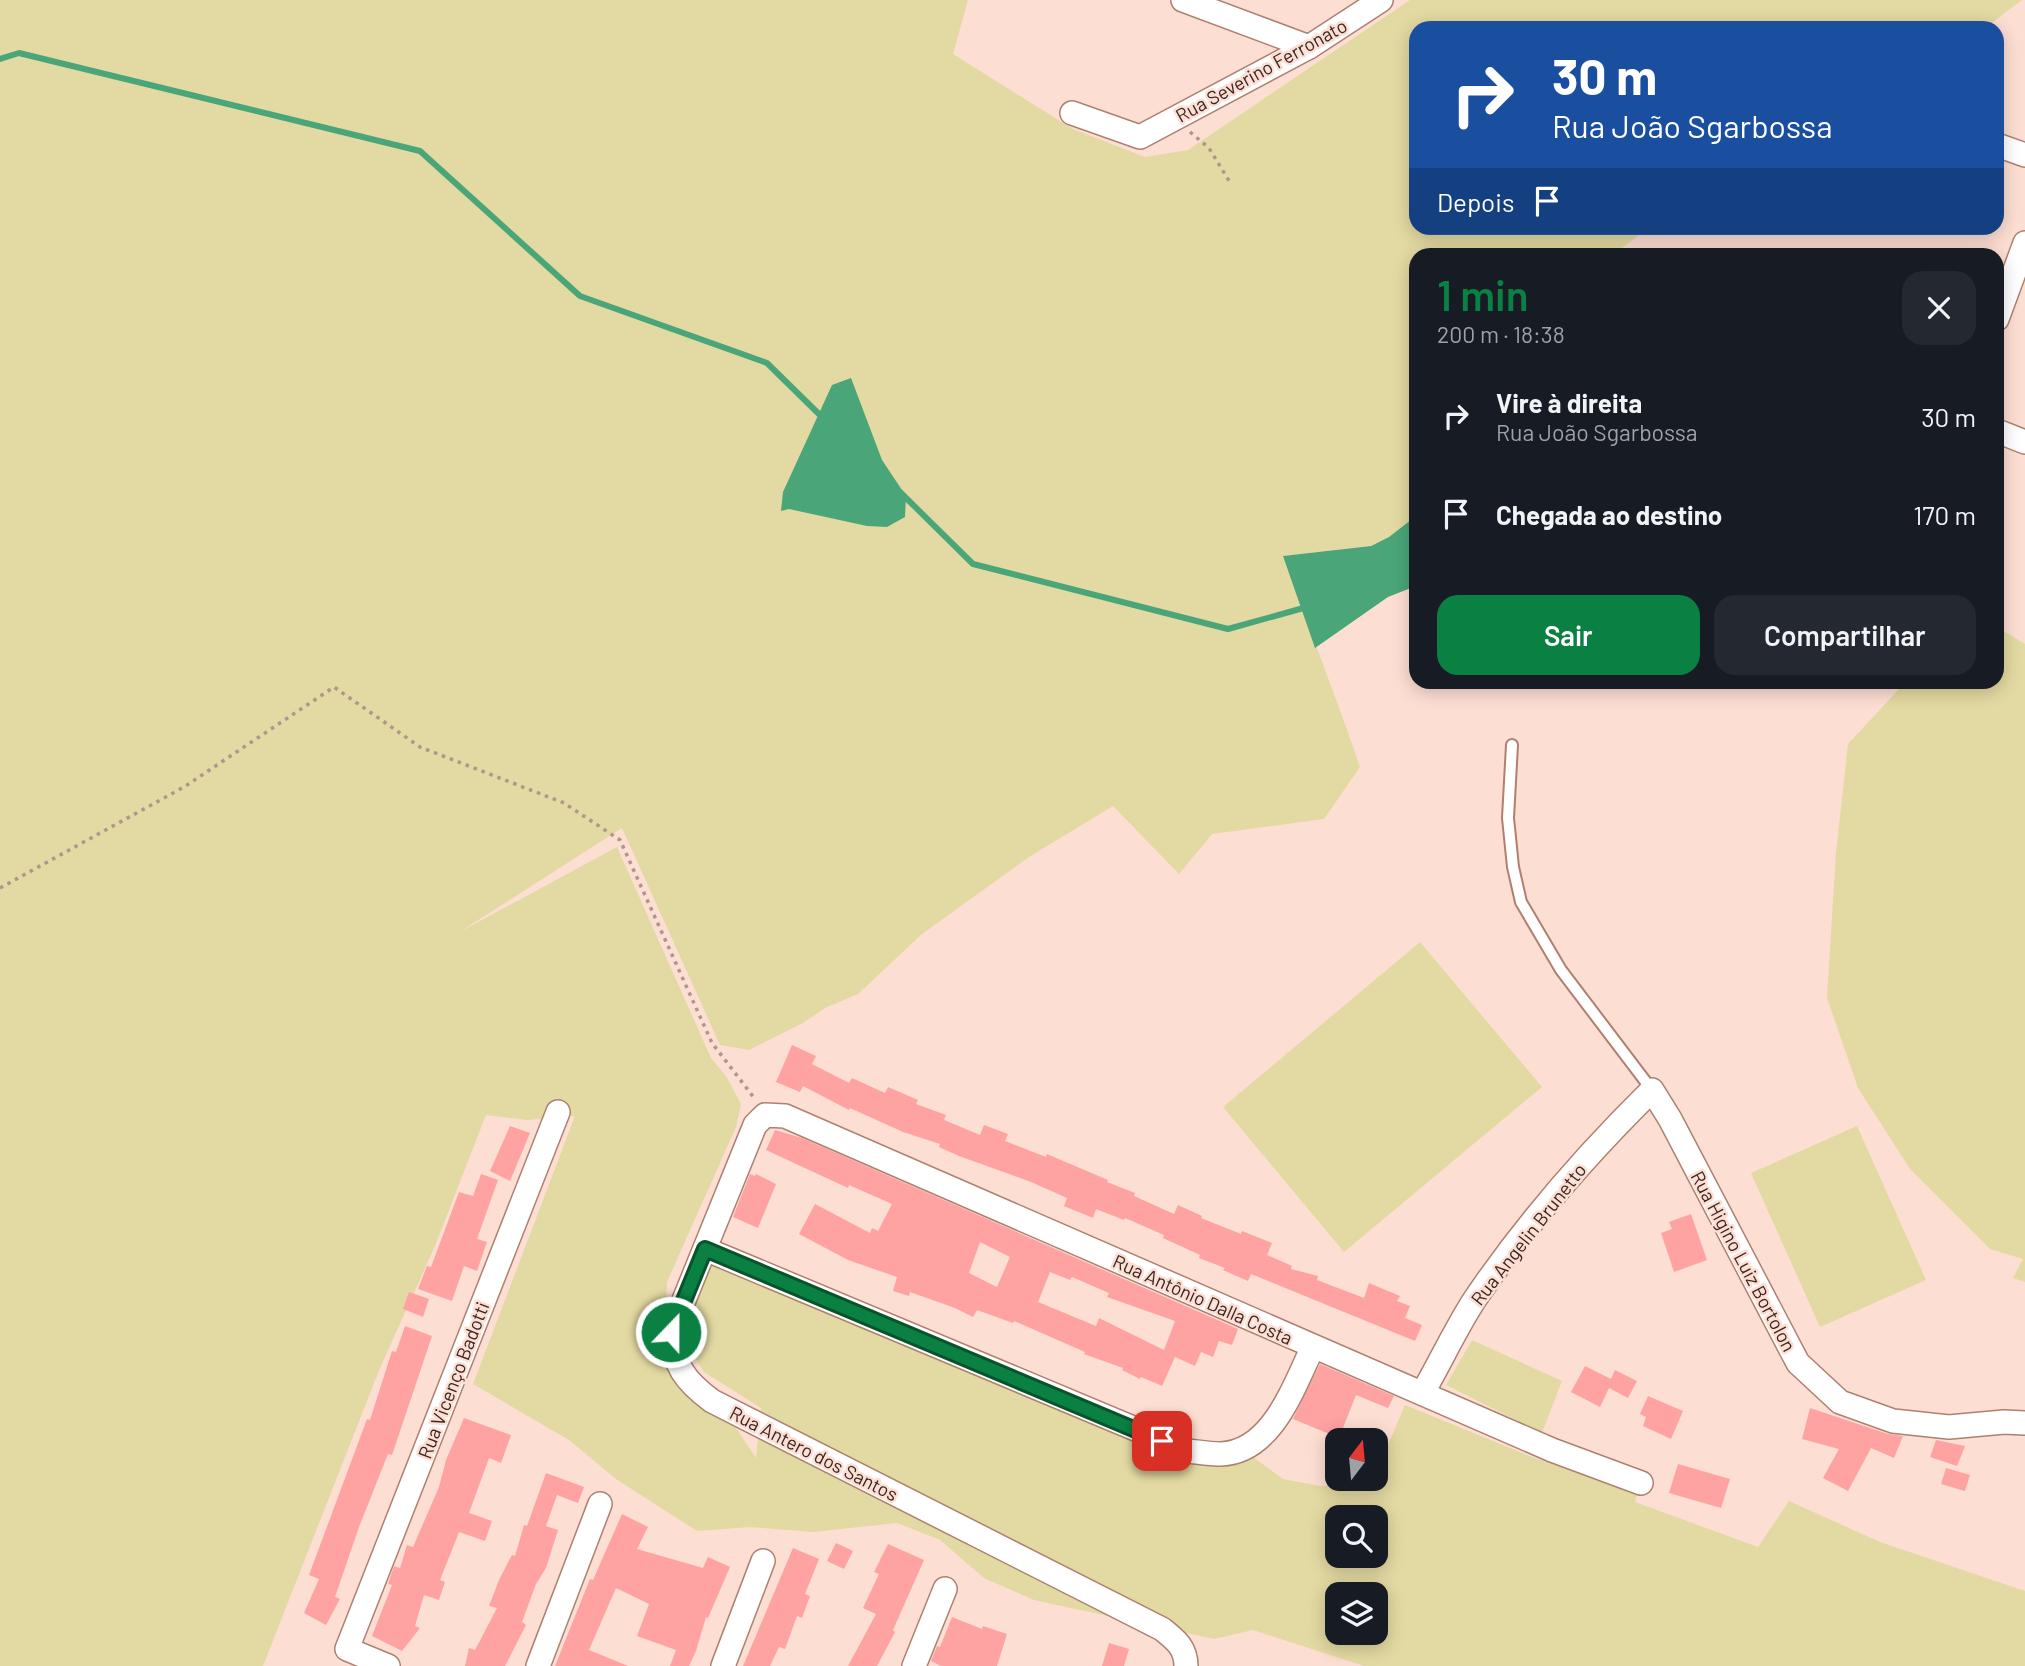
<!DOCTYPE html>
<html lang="pt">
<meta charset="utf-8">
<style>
body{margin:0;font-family:Barlow,sans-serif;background:#242831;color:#f1f3f6;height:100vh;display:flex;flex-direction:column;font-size:26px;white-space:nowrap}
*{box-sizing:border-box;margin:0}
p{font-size:23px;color:#9ea1a6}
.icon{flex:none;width:38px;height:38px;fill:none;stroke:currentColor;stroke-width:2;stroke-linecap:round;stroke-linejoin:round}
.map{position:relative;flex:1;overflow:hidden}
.drawer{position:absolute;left:1409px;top:248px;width:595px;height:441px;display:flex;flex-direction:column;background:#171b24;border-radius:21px;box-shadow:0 4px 18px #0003}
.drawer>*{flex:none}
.banner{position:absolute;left:1409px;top:21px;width:595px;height:214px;border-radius:21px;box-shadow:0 4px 18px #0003;background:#1a4fa0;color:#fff;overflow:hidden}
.needle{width:46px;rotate:16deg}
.controls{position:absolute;left:1325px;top:1428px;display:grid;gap:14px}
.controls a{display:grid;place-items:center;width:63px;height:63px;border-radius:14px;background:#171b24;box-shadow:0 4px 18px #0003;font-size:35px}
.pin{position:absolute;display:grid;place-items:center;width:60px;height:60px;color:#fff;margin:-30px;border-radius:14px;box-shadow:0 4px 10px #0006}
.me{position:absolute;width:77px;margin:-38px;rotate:22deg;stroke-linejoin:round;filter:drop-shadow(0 0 5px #0008)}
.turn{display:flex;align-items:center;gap:24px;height:147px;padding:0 28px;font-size:32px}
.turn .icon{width:91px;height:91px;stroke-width:2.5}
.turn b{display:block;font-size:49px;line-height:60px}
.then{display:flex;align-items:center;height:66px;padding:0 28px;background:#0003;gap:14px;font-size:26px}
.round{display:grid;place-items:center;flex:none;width:74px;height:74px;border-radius:21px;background:#242831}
.overview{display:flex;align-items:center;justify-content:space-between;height:119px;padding:0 28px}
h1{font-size:42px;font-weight:600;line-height:52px;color:#0b8043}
.button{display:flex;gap:14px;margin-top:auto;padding:14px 28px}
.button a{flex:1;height:80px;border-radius:21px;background:#0b8043;color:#fff;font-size:28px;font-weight:600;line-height:80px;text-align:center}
.button a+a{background:#242831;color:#f1f3f6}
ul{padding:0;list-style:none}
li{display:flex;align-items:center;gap:21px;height:98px;padding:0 28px}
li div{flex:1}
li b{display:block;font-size:26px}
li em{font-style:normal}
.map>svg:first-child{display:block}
.green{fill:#e3d9a2;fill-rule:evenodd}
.water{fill:#4aa578}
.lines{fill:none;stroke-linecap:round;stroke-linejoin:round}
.stream{stroke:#4aa578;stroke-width:6}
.building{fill:#fea2a2;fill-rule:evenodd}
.service-casing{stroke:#ae8070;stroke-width:14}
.minor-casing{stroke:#ae8070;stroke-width:26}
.path{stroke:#b0958c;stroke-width:3.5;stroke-dasharray:3.5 5;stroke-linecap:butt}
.service{stroke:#fff;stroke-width:10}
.minor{stroke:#fff;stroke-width:23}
.route-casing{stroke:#07532c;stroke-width:18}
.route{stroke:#0b8043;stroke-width:12}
.labels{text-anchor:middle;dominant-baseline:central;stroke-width:5;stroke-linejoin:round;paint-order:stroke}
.street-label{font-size:19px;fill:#392620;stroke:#fdded3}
</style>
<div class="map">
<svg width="2025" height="1666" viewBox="0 0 2025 1666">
<rect width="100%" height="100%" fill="#fdded3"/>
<!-- green -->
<g class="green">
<path d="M0,0H968L953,54L1073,129L1145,157L1188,150L1410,0H2022L1985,28H1416V228H1648L1613,255L1416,256V516L1389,537L1370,546L1284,556C1308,627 1336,696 1360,767L1324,819L1212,834L1179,874L1113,806L1029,857L922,934L858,994L825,1008L803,1023L749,1050L720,1045L622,828L458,933L617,847L711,1058L726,1076L741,1104L736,1127L667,1282L664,1333L668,1374L732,1422L756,1458L761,1408L704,1372L680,1334L697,1256L1147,1448L1216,1456L1245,1451L1283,1479L1320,1486L1371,1484L1376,1479V1473L1405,1405L1537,1459L1638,1491L1635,1502L1758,1547L1789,1501L1880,1542L2025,1591V1666H1364L1253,1630L1214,1639L1034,1600L984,1578L940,1540L897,1523L813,1532L750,1527L697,1531L616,1479L569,1440L473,1384L575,1116L527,1120L486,1115L435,1246L380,1368L263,1666H0ZM1337,1517H1376V1556H1337ZM1337,1594H1376V1633H1337Z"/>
<path d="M1997,627L2025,644V1282L2013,1278L2023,1259L1990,1249L1910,1169L1858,1088L1827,998L1836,853L1848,744L1900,688L1901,683L1997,682Z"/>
<path d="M1420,942L1542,1087L1344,1252L1223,1107Z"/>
<path d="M1857,1126L1926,1280L1820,1327L1751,1173Z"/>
<path d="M1472,1340L1562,1381L1542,1433L1446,1385Z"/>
</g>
<!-- water -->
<g class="water">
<path d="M851,378L882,460L906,496L905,517L887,527L867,526L789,509L781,511L783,492L832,385Z"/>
<path d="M1416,516V586L1388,597L1315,648L1283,556L1371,546L1389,537Z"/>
</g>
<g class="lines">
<!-- stream -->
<g class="stream">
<path d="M0,59L19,53L420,151L580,296L767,363L824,419"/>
<path d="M900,492L973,564L1228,629L1307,607"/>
</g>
</g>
<!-- building -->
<g class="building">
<path d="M792,1045L816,1056L812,1064L849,1083L852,1078L885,1093L888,1087L918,1100L916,1104L946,1115L944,1120L980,1135L984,1125L1008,1134L1005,1141L1046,1157L1047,1154L1108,1180L1107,1182L1135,1193L1134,1196L1174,1214L1178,1205L1202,1216L1201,1218L1241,1234L1242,1231L1272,1243L1267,1255L1292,1266L1291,1269L1318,1276L1317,1280L1364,1298L1369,1283L1400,1296L1397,1301L1410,1306L1405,1318L1422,1325L1415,1341L1251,1274L1248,1281L1223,1270L1225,1268L1199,1258L1200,1255L1163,1238L1164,1235L1125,1218L1124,1220L1096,1209L1093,1218L1064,1206L1067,1198L1031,1182L959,1156L939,1147L940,1144L903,1132L850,1108L849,1110L803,1086L800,1092L776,1082Z"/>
<path d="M510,1126L530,1133L510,1181L490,1171Z"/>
<path d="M775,1130L802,1138L1238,1329L1232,1345L1219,1341L1213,1357L1201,1352L1195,1366L1175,1357L1162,1386L1141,1377L1140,1379L1122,1370L1123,1368L1084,1354L1085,1352L1014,1321L1013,1323L977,1310L973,1317L955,1308L910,1292L909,1296L893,1291L897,1277L848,1260L799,1234L815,1204L870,1233L872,1228L878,1231L892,1204L849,1185L848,1188L766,1150ZM980,1242L1010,1257L997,1287L969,1273ZM1050,1272L1070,1280L1072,1277L1109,1293L1107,1297L1175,1321L1164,1350L1099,1318L1096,1326L1038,1302Z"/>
<path d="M481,1174L498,1180L477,1239L487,1242L477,1271L464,1266L452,1301L418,1289L427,1266L431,1267L459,1192L473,1196Z"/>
<path d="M750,1174L755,1176L756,1174L776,1184L758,1228L733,1217Z"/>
<path d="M1691,1214L1707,1260L1674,1272L1661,1233L1672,1229L1669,1222Z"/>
<path d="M409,1292L429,1299L423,1317L403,1309Z"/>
<path d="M405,1326L432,1336L392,1455L388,1454L359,1527L335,1597L340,1599L326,1625L304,1613L319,1579L309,1575L367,1419L370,1420L392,1351L396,1352Z"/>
<path d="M1320,1364L1394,1396L1388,1408L1356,1395L1339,1438L1293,1419Z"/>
<path d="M1585,1366L1611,1379L1615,1370L1637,1381L1628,1398L1609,1388L1600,1407L1571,1392Z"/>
<path d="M1648,1396L1683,1411L1671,1439L1643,1426L1646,1417L1640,1414Z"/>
<path d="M1810,1408L1888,1434L1903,1436L1894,1458L1871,1448L1848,1491L1823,1478L1839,1449L1802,1439Z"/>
<path d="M464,1418L511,1435L501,1463L489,1458L469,1513L492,1521L485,1541L459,1532L440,1580L445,1582L439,1600L424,1595L415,1626L420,1628L402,1651L372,1636L392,1585L388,1584L394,1566L400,1568L407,1545L413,1547L439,1487L446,1460Z"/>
<path d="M1936,1440L1965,1446L1957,1466L1930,1457Z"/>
<path d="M1678,1464L1730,1479L1721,1508L1669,1493Z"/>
<path d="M1946,1468L1970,1475L1965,1491L1941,1484Z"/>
<path d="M546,1473L584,1487L578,1503L557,1495L546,1526L558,1530L546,1568L536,1584L522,1622L526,1625L505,1666H465L469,1648L475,1650L497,1608L489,1606L499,1580L512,1555L515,1556L524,1525L527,1526Z"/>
<path d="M622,1514L648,1527L637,1549L703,1568L708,1557L730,1567L708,1618L706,1617L696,1651L689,1666H670L676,1650L637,1636L649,1604L616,1588L589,1650L628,1666H555L590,1579L593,1580Z"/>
<path d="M836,1543L853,1551L844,1569L827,1561Z"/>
<path d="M888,1544L924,1560L893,1630L895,1632L877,1666H848L876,1614L863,1608L879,1574L874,1572Z"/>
<path d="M793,1548L819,1559L805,1594L810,1596L802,1618L797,1616L785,1649L779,1647L770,1666H743Z"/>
<path d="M952,1617L982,1629L983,1626L1007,1634L997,1666H941L931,1661L937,1646L940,1647Z"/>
<path d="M1109,1643L1129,1649L1124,1666H1102Z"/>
</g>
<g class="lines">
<defs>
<path id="service" d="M1512,745L1508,818L1513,867L1521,902L1561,970L1652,1090"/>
<g id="minor">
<path d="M1183,0L1309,47"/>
<path d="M1072,113L1140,137L1309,47L1381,0"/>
<path d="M1997,145L2025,155"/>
<path d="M1997,319L2025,243"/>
<path d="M1997,431L2025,442"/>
<path d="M705,1249L1188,1451C1198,1452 1210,1454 1221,1454C1273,1452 1294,1385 1313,1347"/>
<path d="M1423,1392C1441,1361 1456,1328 1475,1299C1526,1224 1587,1154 1652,1090L1670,1119L1798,1363L1840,1402L1893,1421L1949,1427L2004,1422L2025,1423"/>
<path d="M388,1666L347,1649L558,1112"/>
<path d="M538,1666L600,1504"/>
<path d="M723,1666L763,1561"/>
<path d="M914,1666L945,1589"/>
<path d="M1186,1666C1186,1648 1176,1640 1162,1629L712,1401C685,1381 674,1366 671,1332L755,1125L765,1115L785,1116L1552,1450L1641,1483"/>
</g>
</defs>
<!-- service casing -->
<use href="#service" class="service-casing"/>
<!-- minor casing -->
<use href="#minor" class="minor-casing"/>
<!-- path -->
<g class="path">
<path d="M1190,132L1209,148L1231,184"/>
<path d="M0,888L184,787L334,687L420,747L564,803L620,840L712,1043L755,1099"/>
</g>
<!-- service -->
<use href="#service" class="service"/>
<!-- minor -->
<use href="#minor" class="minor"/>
</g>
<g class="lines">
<defs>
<path id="route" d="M671,1332L705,1249L1162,1441"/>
</defs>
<!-- route casing -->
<use href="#route" class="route-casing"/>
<!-- route -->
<use href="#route" class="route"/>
</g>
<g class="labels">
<!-- street labels -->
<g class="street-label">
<text transform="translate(1261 70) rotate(-29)">Rua Severino Ferronato</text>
<text transform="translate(1528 1234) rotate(-52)">Rua Angelin Brunetto</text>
<text transform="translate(1744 1261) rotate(62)">Rua Higino Luiz Bortolon</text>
<text transform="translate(1203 1299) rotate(24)">Rua Antônio Dalla Costa</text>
<text transform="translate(453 1380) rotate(-69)">Rua Vicenço Badotti</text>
<text transform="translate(814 1453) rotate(27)">Rua Antero dos Santos</text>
</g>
</g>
</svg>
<div class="controls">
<a><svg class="needle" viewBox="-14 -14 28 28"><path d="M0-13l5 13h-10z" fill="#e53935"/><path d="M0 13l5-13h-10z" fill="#9ea1a6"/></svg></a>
<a><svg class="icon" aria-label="search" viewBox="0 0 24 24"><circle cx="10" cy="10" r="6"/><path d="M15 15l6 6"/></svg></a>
<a><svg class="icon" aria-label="layers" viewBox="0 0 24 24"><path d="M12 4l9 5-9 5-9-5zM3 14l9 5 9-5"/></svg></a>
</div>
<div class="pin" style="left:1162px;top:1441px;background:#d93025"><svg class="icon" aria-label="arrive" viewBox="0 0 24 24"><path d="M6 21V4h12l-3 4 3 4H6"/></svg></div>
<svg class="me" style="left:671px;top:1332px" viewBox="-20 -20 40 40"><circle r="17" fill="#0b8043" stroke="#fff" stroke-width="3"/><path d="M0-11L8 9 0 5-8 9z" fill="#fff"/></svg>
<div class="banner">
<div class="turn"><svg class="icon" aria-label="right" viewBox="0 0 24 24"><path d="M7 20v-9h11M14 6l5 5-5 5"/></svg><div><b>30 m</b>Rua João Sgarbossa</div></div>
<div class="then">Depois<svg class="icon" aria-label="arrive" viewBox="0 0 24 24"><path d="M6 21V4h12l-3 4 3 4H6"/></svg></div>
</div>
<section class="drawer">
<div class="overview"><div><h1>1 min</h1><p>200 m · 18:38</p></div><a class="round"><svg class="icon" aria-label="close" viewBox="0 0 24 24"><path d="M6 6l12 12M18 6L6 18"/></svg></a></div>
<ul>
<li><svg class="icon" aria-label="right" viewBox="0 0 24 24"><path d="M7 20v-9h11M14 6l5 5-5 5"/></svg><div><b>Vire à direita</b><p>Rua João Sgarbossa</p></div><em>30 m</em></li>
<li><svg class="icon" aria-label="arrive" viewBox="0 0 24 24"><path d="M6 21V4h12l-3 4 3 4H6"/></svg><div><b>Chegada ao destino</b></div><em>170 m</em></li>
</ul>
<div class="button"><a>Sair</a><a>Compartilhar</a></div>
</section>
</div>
